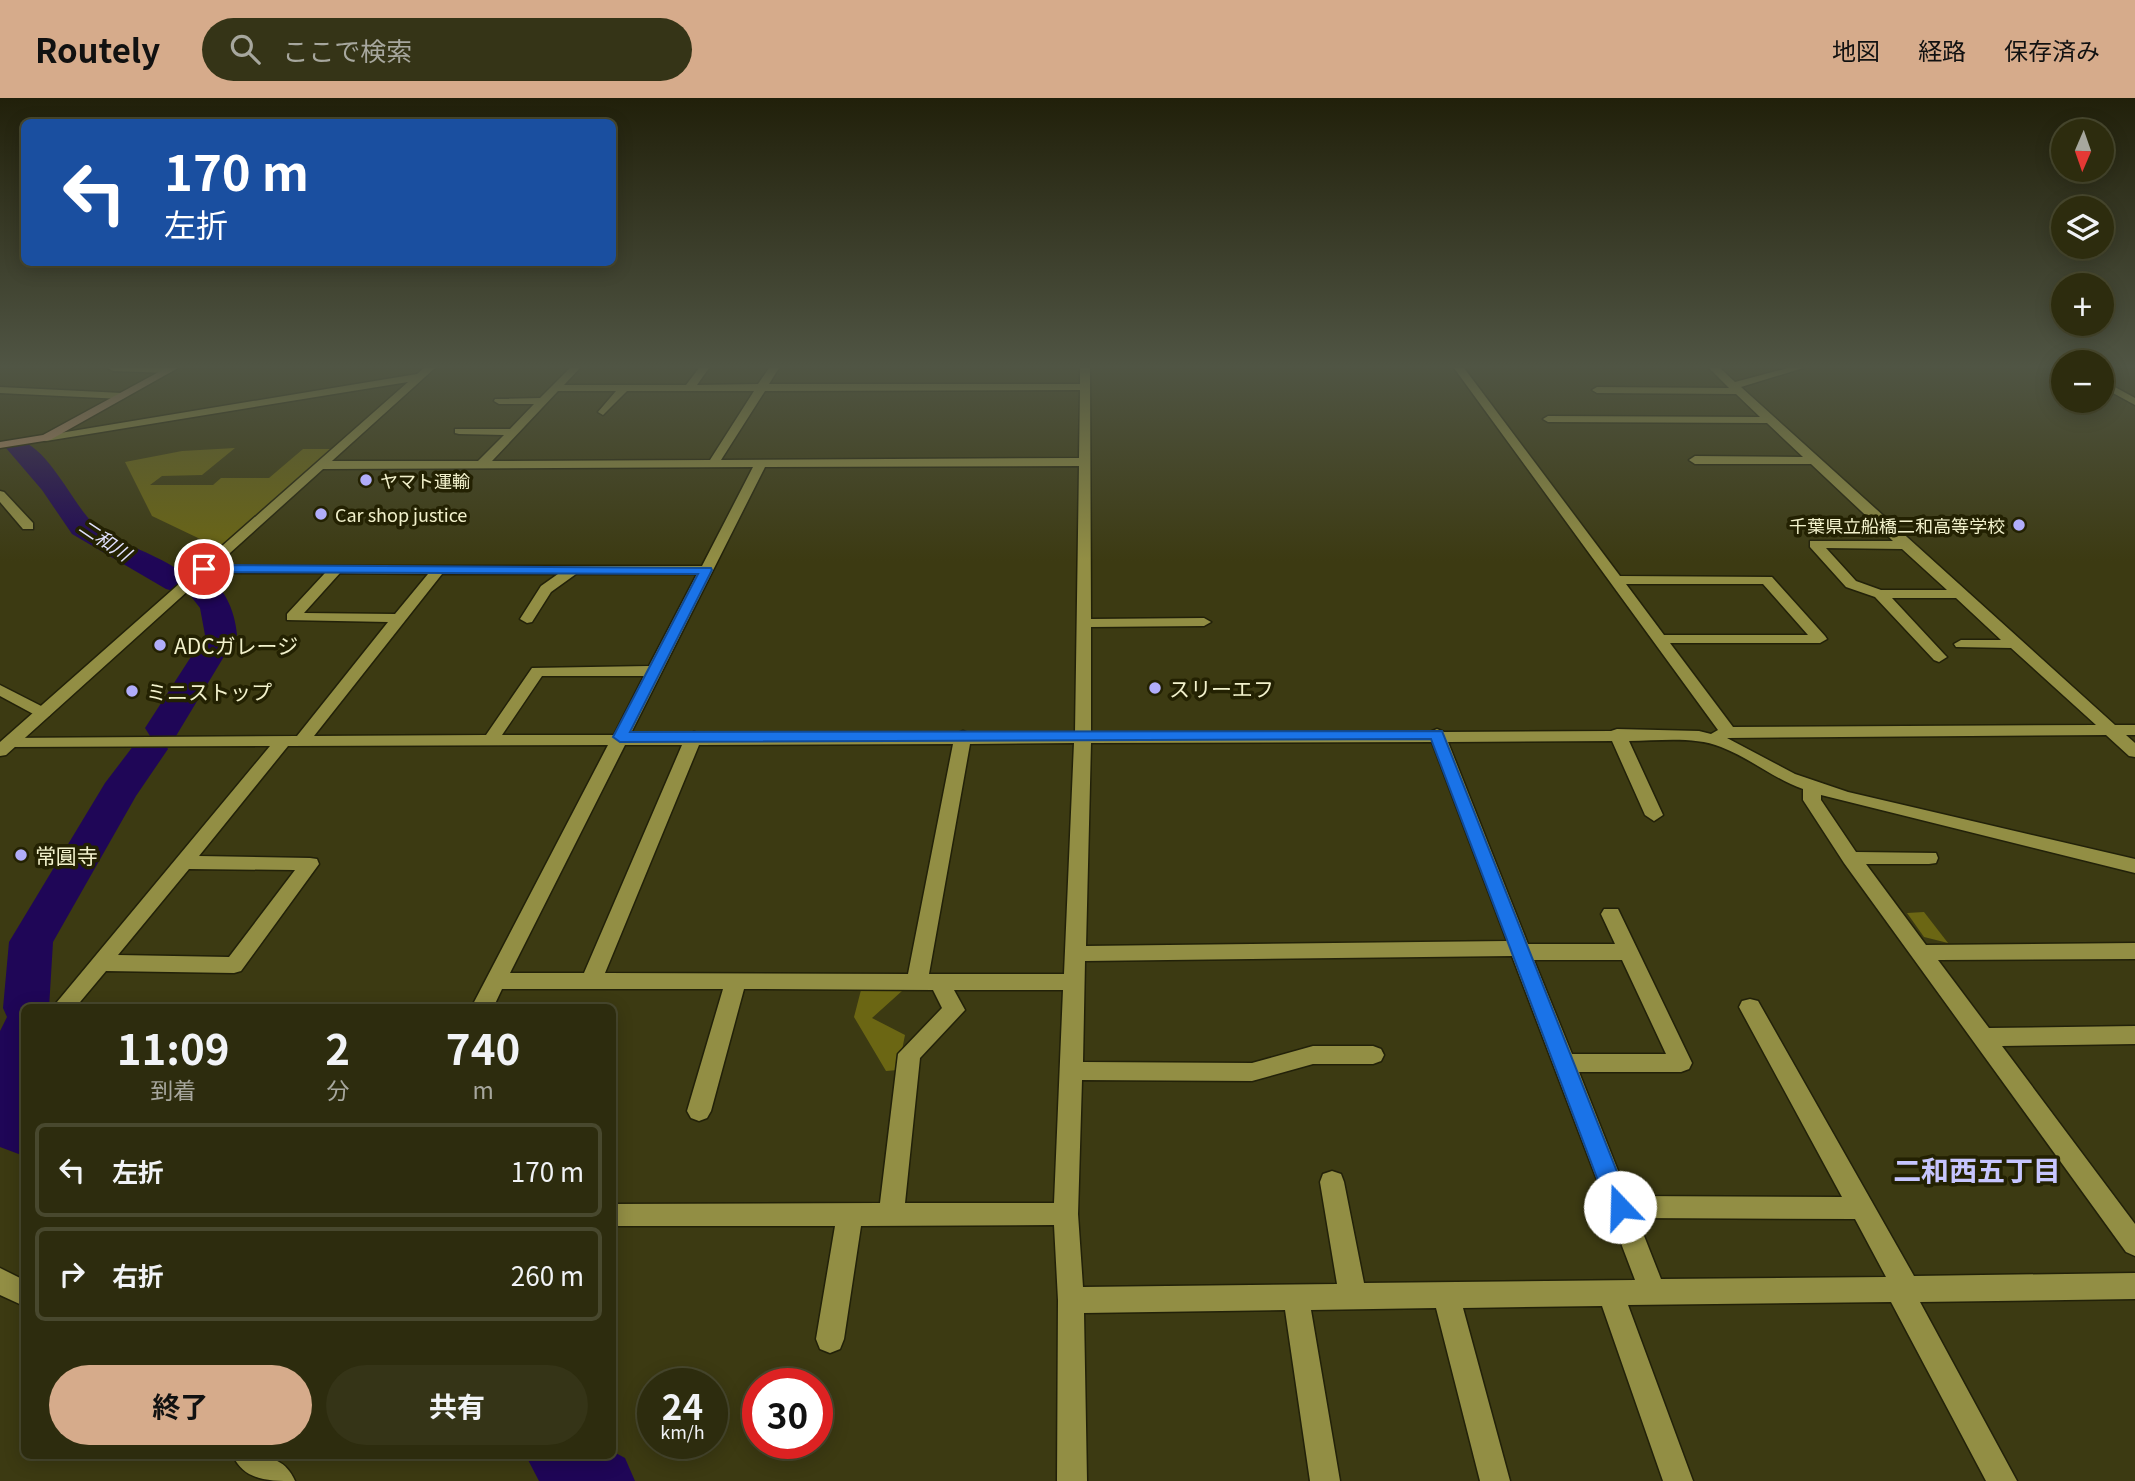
<!DOCTYPE html>
<html lang="ja">
<meta charset="utf-8">
<style>
body{margin:0;font-family:Georgia,"Noto Sans JP",serif;background:#353417;color:#f1f3f6;height:100vh;display:flex;flex-direction:column;font-size:26px;white-space:nowrap}
*{box-sizing:border-box;margin:0}
p{font-size:23px;color:#a7a79e}
.icon{flex:none;width:38px;height:38px;fill:none;stroke:currentColor;stroke-width:2;stroke-linecap:round;stroke-linejoin:round}
.map{position:relative;flex:1;overflow:hidden}
.side{position:absolute;left:21px;top:906px;width:595px;height:455px;display:flex;flex-direction:column;background:#2d2c0e;border-radius:10px;box-shadow:0 4px 18px #0003,0 0 0 2px #48482e}
.side>*{flex:none}
.guide{position:absolute;left:21px;top:21px;width:595px;height:147px;border-radius:10px;box-shadow:0 4px 18px #0003,0 0 0 2px #48482e;background:#1a4fa0;color:#fff;overflow:hidden}
.needle{width:46px;rotate:182deg}
.tools{position:absolute;left:2051px;top:21px;display:grid;gap:14px}
.tools a{display:grid;place-items:center;width:63px;height:63px;border-radius:50%;background:#2d2c0e;box-shadow:0 4px 18px #0003,0 0 0 2px #48482e;font-size:35px}
.speed{position:absolute;left:637px;top:1270px;display:flex;gap:14px;font-size:35px;font-weight:700;text-align:center}
.speed>*{display:grid;place-content:center;width:91px;height:91px;border-radius:50%;background:#2d2c0e;box-shadow:0 4px 18px #0003,0 0 0 2px #48482e;line-height:1}
.speed small{font-size:18px;font-weight:400}
.speed .limit{border:10px solid #d22;background:#fff;color:#111}
.pin{position:absolute;display:grid;place-items:center;width:60px;height:60px;color:#fff;margin:-30px;border:4px solid #fff;border-radius:50%;box-shadow:0 2px 7px #0007}
.me{position:absolute;width:77px;margin:-38px;rotate:339deg;stroke-linejoin:round;filter:drop-shadow(0 0 5px #0008)}
.turn{display:flex;align-items:center;gap:24px;height:147px;padding:0 28px;font-size:32px}
.turn .icon{width:91px;height:91px;stroke-width:2.5}
.turn b{display:block;font-size:49px;line-height:60px}
.eta{display:flex;justify-content:space-evenly;align-items:center;height:119px;text-align:center}
.eta b{font-size:42px;font-weight:700;line-height:49px}
.action{display:flex;gap:14px;margin-top:auto;padding:14px 28px}
.action a{flex:1;height:80px;border-radius:42px;background:#d6ab8b;color:#111;font-size:28px;font-weight:700;line-height:80px;text-align:center}
.action a+a{background:#353417;color:#f1f3f6}
ul{padding:0;list-style:none}
li{display:flex;align-items:center;gap:21px;height:94px;margin:0 14px 10px;padding:0 14px;border:4px solid #48482e;border-radius:10px}
li div{flex:1}
li b{display:block;font-size:26px}
li em{font-style:normal}
header{display:flex;align-items:center;gap:42px;box-sizing:border-box;height:98px;padding:0 35px;background:#d6ab8b;color:#111}
header strong{font-size:33px}
nav{display:flex;gap:38px;margin-inline-start:auto;font-size:24px}
.search{width:490px;height:63px;background:#353417;display:flex;align-items:center;gap:18px;box-sizing:border-box;padding:0 24px;border-radius:38px;color:#a7a79e;font-size:26px}
.map>svg:first-child{display:block}
.green{fill:#6b6613}
.lines{fill:none;stroke-linecap:round;stroke-linejoin:round}
.river{fill:#1f0657;fill-rule:evenodd}
.minor-casing{stroke:#222109;stroke-width:3}
.tertiary-casing{stroke:#222109;stroke-width:3}
.secondary-casing{stroke:#222109;stroke-width:3}
.minor{fill:#928e44;fill-rule:evenodd}
.tertiary{fill:#928e44;fill-rule:evenodd}
.secondary{fill:#b2896b;fill-rule:evenodd}
.route{fill:#1a73e8;stroke:#114b97;stroke-width:2}
.poi-dot{fill:#b1adfa;stroke:#232102;stroke-width:2.5}
.labels{text-anchor:middle;dominant-baseline:central;stroke-width:7;stroke-linejoin:round;paint-order:stroke}
.far-poi-label{font-size:18px;fill:#f2f1cc;stroke:#232102;text-anchor:start}
.far-water-label{font-size:19px;font-style:italic;fill:#dfdffb;stroke:#232102}
.poi-label{font-size:21px;fill:#f2f1cc;stroke:#232102;text-anchor:start}
.near-neighbourhood-label{font-size:28px;font-weight:bold;fill:#c6c5fe;stroke:#232102}
</style>
<header>
<strong>Routely</strong>
<div class="search"><svg class="icon" aria-label="search" viewBox="0 0 24 24"><circle cx="10" cy="10" r="6"/><path d="M15 15l6 6"/></svg>ここで検索</div>
<nav><a>地図</a><a>経路</a><a>保存済み</a></nav>
</header>
<div class="map">
<svg width="2135" height="1383" viewBox="0 0 2135 1383">
<rect width="100%" height="100%" fill="#3c3a12"/>
<!-- green -->
<g class="green">
<path d="M235,350L202,377L162,378L150,387H213L221,380H269L303,351H331L219,450L152,418L125,364L182,353Z"/>
<path d="M1924,814L1948,845L1924,839L1907,815Z"/>
<path d="M861,892L902,893L872,920L905,937L898,972L886,973L854,919Z"/>
</g>
<g class="lines">
<!-- river -->
<g class="river">
<path d="M19,342C48,350 71,402 91,423C114,446 165,457 190,481C221,473 235,512 237,537L176,638L163,641L150,638L145,630L205,537L200,510L186,492L177,494L166,491L72,436L42,392L6,350L10,345Z"/>
<path d="M150,640L163,643L168,651L136,698L53,844L49,910H24V1058L0,1049V933L7,919L3,910L9,844L105,685L137,643Z"/>
<path d="M612,1353L625,1360L635,1383H539L526,1358H612Z"/>
</g>
<defs>
<g id="minor">
<path d="M108,270H172L174,272L169,275L113,273Z"/>
<path d="M570,270H580L564,287H686L699,270H709L697,287L758,286L769,270H779L769,286H1080V270H1090L1091,521L1204,520L1211,524L1204,528L1091,529V635L1430,634L1437,631L1444,634L1611,633L1617,631L1699,633L1711,636L1718,632L1454,270H1464L1620,478L1772,479L1825,538L1827,541L1820,545H1670L1733,629L2096,627L2011,550L1956,549L1954,546L1961,542H2001L1956,500H1892L1944,556L1947,559L1939,564L1934,562L1875,499L1846,489L1810,449V443H1893L1811,366H1695L1689,362L1695,358L1803,359L1767,325L1548,324L1543,321L1548,318L1760,319L1736,296L1597,295L1592,292L1597,289L1729,290L1709,270H1720L1735,284L1788,270H1803L1741,289L2115,627H2135V637H2126L2135,645V659L2129,658L2106,637L1727,640L1795,676L1848,694L2135,761V775L1821,697V702L1856,754L1936,755L1938,760L1936,765L1929,766H1866L1926,847L2135,845V861L1938,862L1989,930L2135,928V946L2002,948L2135,1126V1158L2126,1154L1844,765L1803,702V691C1774,681 1750,660 1721,649C1693,638 1658,643 1629,643L1663,717L1654,723L1645,717L1612,643L1448,644L1528,846H1615L1601,816L1604,811H1618L1692,965L1689,971L1681,974H1579L1628,1098L1842,1099L1739,909L1742,903L1750,901L1758,903L1914,1178L2135,1175V1201L1920,1204L2017,1383H1986L1891,1204L1628,1207L1693,1383H1663L1602,1208L1463,1210L1510,1383H1480L1436,1210L1311,1212L1340,1383H1310L1285,1212L1084,1215L1087,1383H1057L1058,1202L1054,1127L861,1128L844,1241L840,1251L830,1255L820,1251L816,1241L835,1128H612V1106L880,1105L898,956L942,910L933,892L744,891L711,1013L707,1020L699,1023L691,1020L687,1013L723,891H502L493,910H471L608,647L288,648L199,758L310,760L317,761L319,766L241,873L234,875L106,873L75,910H52L270,648L11,649L3,644L5,640L297,638L388,524L287,522V516L325,475H204L197,471L199,468H702L753,369L321,371L315,367L321,363H478L504,337L459,336L455,335V331H510L534,306H499L494,303L495,301L540,300ZM1080,292L1079,360L721,362L765,293ZM558,293H616L598,314L603,317L627,293H754L710,362L492,363ZM1079,368L1075,635L970,636L963,633L956,636H701L694,634L687,637H630L765,369ZM1826,450L1902,451L1947,492H1881L1856,483ZM340,475L428,476L395,516L304,515ZM442,476H558L541,488L520,521L527,525L532,524L551,494L576,476H697L649,568L532,570L486,637L314,638ZM1626,486H1763L1808,537H1664ZM542,578H644L614,637H502ZM1432,644L1507,843L1086,848L1091,645ZM1074,645L1064,876H929L970,646ZM953,646L908,876L605,875L699,647ZM625,647H682L584,875H510ZM189,771L295,772L229,859L118,857ZM1512,858L1635,1182L1364,1185L1344,1084L1341,1076L1332,1073L1323,1076L1320,1084L1337,1186L1083,1189L1078,1116L1082,982L1252,983L1313,966H1373L1381,963L1384,957L1381,951L1373,948H1313L1252,965L1083,964L1085,863ZM1534,862H1622L1666,956H1572ZM954,892H1063L1054,1105H905L920,960L965,912ZM1637,1120L1855,1121L1886,1179L1661,1181Z"/>
<path d="M0,289L122,295L127,298L122,301L0,295Z"/>
<path d="M0,393L4,394L33,425V431H23L0,404Z"/>
<path d="M0,587L49,612L51,615L49,618H37L0,598Z"/>
<path d="M0,1170L24,1182V1208L0,1197Z"/>
<path d="M233,1358C259,1358 283,1355 295,1383C269,1383 245,1383 233,1358Z"/>
</g>
<g id="tertiary">
<path d="M424,270H435L6,657L0,658V644L408,284L46,343L42,342V338L417,276Z"/>
<path d="M2102,282L2135,300V307L2102,289Z"/>
</g>
<path id="secondary" d="M166,270H178L50,342L0,350V344L43,337Z"/>
</defs>
<!-- minor casing -->
<use href="#minor" class="minor-casing"/>
<!-- tertiary casing -->
<use href="#tertiary" class="tertiary-casing"/>
<!-- secondary casing -->
<use href="#secondary" class="secondary-casing"/>
<!-- minor -->
<use href="#minor" class="minor"/>
<!-- tertiary -->
<use href="#tertiary" class="tertiary"/>
<!-- secondary -->
<use href="#secondary" class="secondary"/>
</g>
<!-- sky -->
<linearGradient id="sky" x2="0" y2="1"><stop stop-color="#21200a"/><stop offset="0.58" stop-color="#505544"/><stop offset="1" stop-color="#505544" stop-opacity="0"/></linearGradient>
<rect width="2135" height="463" fill="url(#sky)"/>
<!-- route -->
<path class="route" d="M204,467L711,470L712,472L630,634L1442,633L1631,1109L1628,1116L1620,1119L1612,1116L1608,1109L1431,641L620,644L613,639L698,476L200,474L198,471Z"/>
<!-- markers -->
<g class="poi-dot">
<circle cx="366" cy="382" r="7"/>
<circle cx="321" cy="416" r="7"/>
<circle cx="2019" cy="427" r="7"/>
<circle cx="160" cy="547" r="7"/>
<circle cx="1155" cy="590" r="7"/>
<circle cx="132" cy="593" r="7"/>
<circle cx="21" cy="757" r="7"/>
</g>
<g class="labels">
<!-- far-poi labels -->
<g class="far-poi-label">
<text x="380" y="382">ヤマト運輸</text>
<text x="335" y="416">Car shop justice</text>
<text x="2005" y="427" text-anchor="end">千葉県立船橋二和高等学校</text>
</g>
<!-- far-water labels -->
<g class="far-water-label">
<text transform="translate(106 441) rotate(34)">二和川</text>
</g>
<!-- poi labels -->
<g class="poi-label">
<text x="174" y="547">ADCガレージ</text>
<text x="1169" y="590">スリーエフ</text>
<text x="146" y="593">ミニストップ</text>
<text x="35" y="757">常圓寺</text>
</g>
<!-- near-neighbourhood labels -->
<g class="near-neighbourhood-label">
<text x="1977" y="1071">二和西五丁目</text>
</g>
</g>
</svg>
<div class="tools">
<a><svg class="needle" viewBox="-14 -14 28 28"><path d="M0-13l5 13h-10z" fill="#e53935"/><path d="M0 13l5-13h-10z" fill="#a7a79e"/></svg></a>
<a><svg class="icon" aria-label="layers" viewBox="0 0 24 24"><path d="M12 4l9 5-9 5-9-5zM3 14l9 5 9-5"/></svg></a>
<a>+</a>
<a>−</a>
</div>
<div class="speed"><div>24<small>km/h</small></div><div class="limit">30</div></div>
<div class="pin" style="left:204px;top:471px;background:#d93025"><svg class="icon" aria-label="arrive" viewBox="0 0 24 24"><path d="M6 21V4h12l-3 4 3 4H6"/></svg></div>
<svg class="me" style="left:1620px;top:1109px" viewBox="-20 -20 40 40"><circle r="19" fill="#fff"/><path d="M0-13L10 11 0 6-10 11z" fill="#1a73e8"/></svg>
<div class="guide">
<div class="turn"><svg class="icon" aria-label="left" viewBox="0 0 24 24"><path d="M17 20v-9H6M10 6l-5 5 5 5"/></svg><div><b>170 m</b>左折</div></div>
</div>
<section class="side">
<div class="eta">
<div><b>11:09</b><p>到着</p></div>
<div><b>2</b><p>分</p></div>
<div><b>740</b><p>m</p></div>
</div>
<ul>
<li><svg class="icon" aria-label="left" viewBox="0 0 24 24"><path d="M17 20v-9H6M10 6l-5 5 5 5"/></svg><div><b>左折</b></div><em>170 m</em></li>
<li><svg class="icon" aria-label="right" viewBox="0 0 24 24"><path d="M7 20v-9h11M14 6l5 5-5 5"/></svg><div><b>右折</b></div><em>260 m</em></li>
</ul>
<div class="action"><a>終了</a><a>共有</a></div>
</section>
</div>
